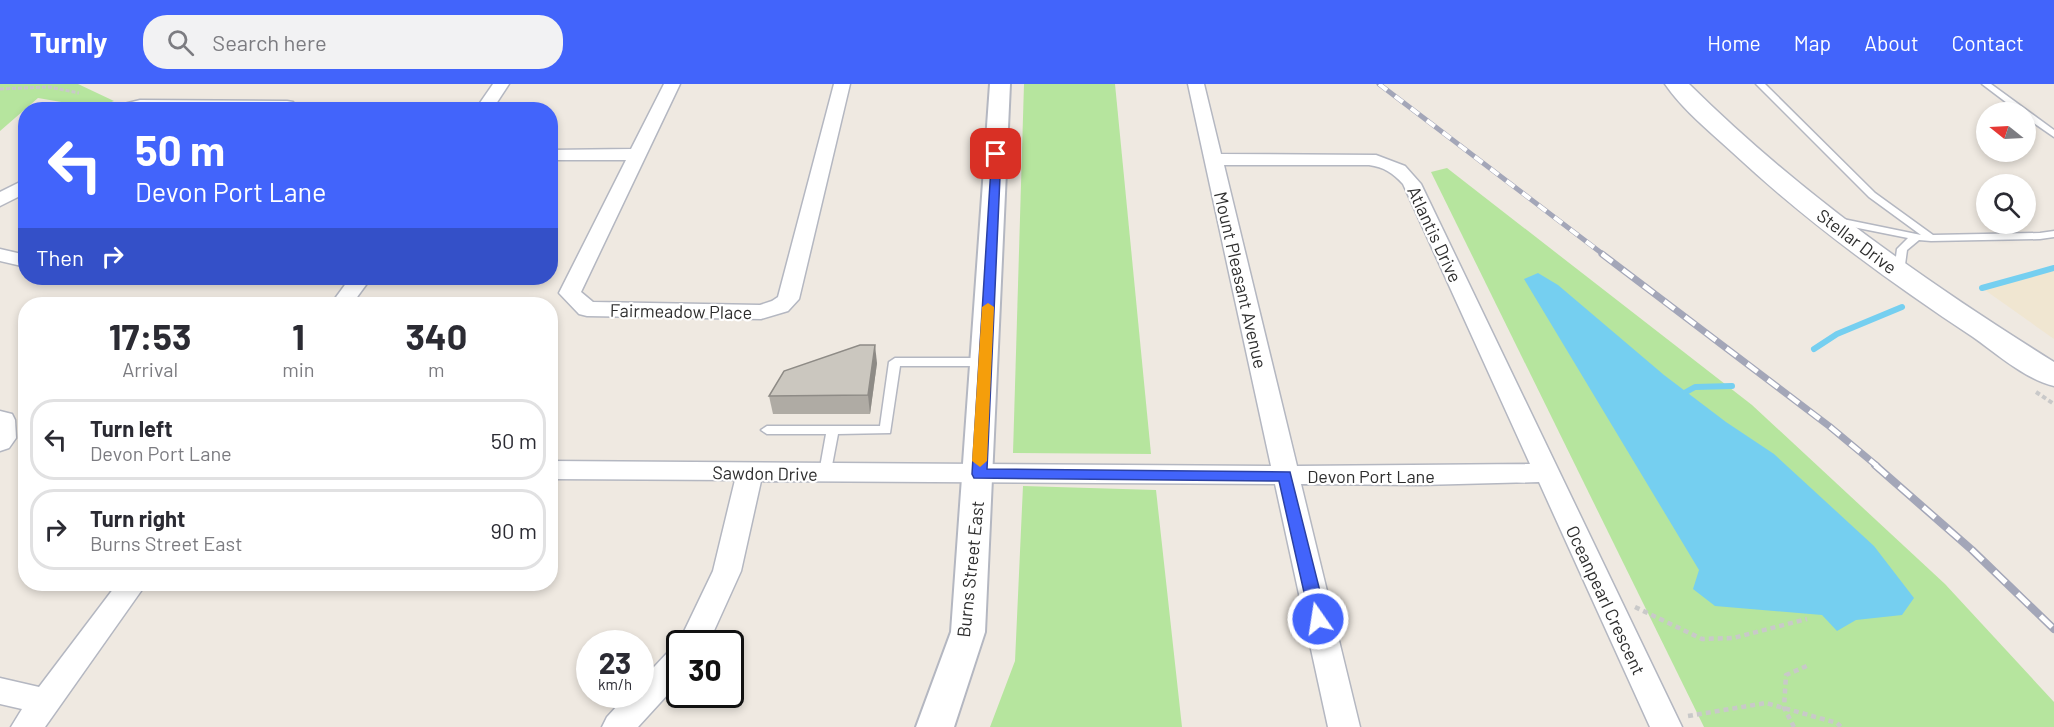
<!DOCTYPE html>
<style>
body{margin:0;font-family:Barlow,sans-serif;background:#f2f2f3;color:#2b2b33;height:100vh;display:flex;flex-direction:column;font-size:22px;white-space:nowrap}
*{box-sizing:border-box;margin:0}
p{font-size:20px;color:#7c7c81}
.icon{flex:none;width:33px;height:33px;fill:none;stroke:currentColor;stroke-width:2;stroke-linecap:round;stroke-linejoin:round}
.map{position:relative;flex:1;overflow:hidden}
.drawer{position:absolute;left:18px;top:213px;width:540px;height:294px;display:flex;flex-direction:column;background:#fff;border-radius:24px;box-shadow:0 3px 9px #0003}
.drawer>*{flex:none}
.top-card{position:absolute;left:18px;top:18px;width:540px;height:183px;border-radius:24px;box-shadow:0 3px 9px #0003;background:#4264fb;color:#fff;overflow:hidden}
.needle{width:39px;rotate:288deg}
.buttons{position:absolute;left:1976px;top:18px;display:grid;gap:12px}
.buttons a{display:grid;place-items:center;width:60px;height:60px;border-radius:50%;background:#fff;box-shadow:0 3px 9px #0003;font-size:30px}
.speed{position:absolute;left:576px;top:546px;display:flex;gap:12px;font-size:30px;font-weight:700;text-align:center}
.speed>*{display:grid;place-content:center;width:78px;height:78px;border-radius:50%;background:#fff;box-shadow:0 3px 9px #0003;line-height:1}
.speed small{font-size:15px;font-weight:400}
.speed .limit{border:3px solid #111;border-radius:9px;background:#fff;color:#111}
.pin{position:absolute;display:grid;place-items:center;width:51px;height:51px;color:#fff;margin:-26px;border-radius:12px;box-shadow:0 3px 9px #0006}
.me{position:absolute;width:66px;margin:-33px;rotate:347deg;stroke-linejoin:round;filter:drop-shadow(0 0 4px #0008)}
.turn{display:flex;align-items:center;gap:21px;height:126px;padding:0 18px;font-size:27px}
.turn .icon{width:78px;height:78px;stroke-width:2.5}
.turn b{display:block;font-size:42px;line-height:51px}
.then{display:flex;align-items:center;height:57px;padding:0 18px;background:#0003;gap:12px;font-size:22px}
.eta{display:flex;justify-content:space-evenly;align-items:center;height:102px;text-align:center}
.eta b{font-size:36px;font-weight:700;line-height:42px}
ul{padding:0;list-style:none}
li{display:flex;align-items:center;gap:18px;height:81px;margin:0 12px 9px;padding:0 6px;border:3px solid #e1e1e2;border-radius:24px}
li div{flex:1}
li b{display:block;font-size:22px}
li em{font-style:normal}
header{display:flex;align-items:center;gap:36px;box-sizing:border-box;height:84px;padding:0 30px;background:#4264fb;color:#fff}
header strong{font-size:28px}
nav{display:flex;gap:33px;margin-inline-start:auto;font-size:21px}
.search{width:420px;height:54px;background:#f2f2f3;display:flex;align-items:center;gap:15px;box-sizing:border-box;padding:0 21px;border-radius:24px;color:#7c7c81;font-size:22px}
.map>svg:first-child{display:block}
.education{fill:#f0e6d1}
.green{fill:#b6e59e}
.water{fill:#75cff0}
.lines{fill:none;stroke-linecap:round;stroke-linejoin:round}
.stream{stroke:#75cff0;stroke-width:6}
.service-casing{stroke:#b4b7c1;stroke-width:3}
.minor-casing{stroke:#b4b7c1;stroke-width:3}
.tertiary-casing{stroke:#b4b7c1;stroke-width:4}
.secondary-casing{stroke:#b4b7c1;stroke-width:3}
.path-far2{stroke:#c9c9c9;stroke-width:3;stroke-dasharray:4 2;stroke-linecap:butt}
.path-far1{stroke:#c9c9c9;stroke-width:4;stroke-dasharray:4.5 3;stroke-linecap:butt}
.path{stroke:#c9c9c9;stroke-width:4.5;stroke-dasharray:5 4;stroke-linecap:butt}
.service{fill:#fff;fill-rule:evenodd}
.minor{fill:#fff;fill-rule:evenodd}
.tertiary{fill:#fff;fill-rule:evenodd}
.secondary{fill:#fff;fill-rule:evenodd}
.rail-far2-casing{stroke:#a3a6b8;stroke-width:5}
.rail-far1-casing{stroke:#a3a6b8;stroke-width:7}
.rail-casing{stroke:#a3a6b8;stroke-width:8}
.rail-far2{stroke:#fff;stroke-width:4;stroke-dasharray:10;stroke-linecap:butt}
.rail-far1{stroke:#fff;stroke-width:4.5;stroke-dasharray:13;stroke-linecap:butt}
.rail{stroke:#fff;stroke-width:5;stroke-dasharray:16;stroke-linecap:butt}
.wall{fill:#afaba4}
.shaded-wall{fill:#8e8b86}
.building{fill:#cbc7bf;stroke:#8e8b86;stroke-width:1.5}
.route{fill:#4264fb;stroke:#2b41a3;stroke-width:1.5}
.slow{fill:#f59e0b}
.labels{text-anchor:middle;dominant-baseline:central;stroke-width:4.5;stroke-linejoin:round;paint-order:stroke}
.street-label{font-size:18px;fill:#2e2e2e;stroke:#fff}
</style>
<header>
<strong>Turnly</strong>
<div class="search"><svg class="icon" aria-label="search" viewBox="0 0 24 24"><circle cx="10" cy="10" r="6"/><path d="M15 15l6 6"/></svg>Search here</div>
<nav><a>Home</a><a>Map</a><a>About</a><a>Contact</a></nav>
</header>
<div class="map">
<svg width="2054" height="643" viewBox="0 0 2054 643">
<rect width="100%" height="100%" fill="#efe9e1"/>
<!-- education -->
<path class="education" d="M2054,184V255L1982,204Z"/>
<!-- green -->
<g class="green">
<path d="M0,0H78L114,17L96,24L38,14L0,47Z"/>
<path d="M1024,0H1115L1151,370L1013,369Z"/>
<path d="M1447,84L1752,321L1945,500L2054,618V643H1704L1431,88Z"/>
<path d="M1023,402L1156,406L1182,643H990L1015,577Z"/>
</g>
<!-- water -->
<path class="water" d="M1538,189L1558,201L1664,291L1726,338L1774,370L1874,462L1914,514L1902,531L1856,536L1837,547L1822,531L1715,522L1693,505L1699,486L1524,195Z"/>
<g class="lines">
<!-- stream -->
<g class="stream">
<path d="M1982,204L2054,184"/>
<path d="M1814,265L1837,250L1902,223"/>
<path d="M1686,308L1695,303L1732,302"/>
</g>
<defs>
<g id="service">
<path d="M1756,0H1765L1875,109L1933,151L2040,149L2054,147V153L2040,155L1931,157L1919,156L1907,166L1904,188L1903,190H1895L1894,188L1897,165L1908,154L1838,140L1833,137L1838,134L1921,151L1869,113Z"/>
<path d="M1982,0H1991L2054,46V53L2025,33V28H2019Z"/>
<path d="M895,274H985L991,278L985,282H900L890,349L838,350L830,392H820L819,389L826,350H767L761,346L767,342H880L889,278Z"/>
</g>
<g id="minor">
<path d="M493,0H509L492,26H475Z"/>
<path d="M664,0H680L581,208L593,218L760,221L772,217L778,213L834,0H850L799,215L788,227L761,235L587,232L579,230L559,209L626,76H550V66L631,65Z"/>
<path d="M1188,0H1204L1221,70L1376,71L1405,82L1421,100L1682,643H1650L1539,398L1420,401L1301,400L1360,643H1328L1275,400L761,397L741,487L708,560H680V563L678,560L713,487L735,396L550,395V377L1271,382ZM1224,81H1369C1384,83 1393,89 1403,100L1530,380L1297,382Z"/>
<path d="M140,16L287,17L293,18L298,26H114L116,22Z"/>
<path d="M26,95V109L0,122V108Z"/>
<path d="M0,165L26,171V183L0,177Z"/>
<path d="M350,194H371L352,220H331Z"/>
<path d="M0,327L12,330L15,336L16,354L9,364L0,367Z"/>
<path d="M117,500H146L45,643H11L22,625L0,620V594L39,603Z"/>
<path d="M680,564V597L638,643H602L607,633L628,610H640V598L669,567Z"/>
</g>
<path id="tertiary" d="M990,0H1010L985,548L954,643H916L951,548Z"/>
<path id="secondary" d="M1665,0H1689C1799,109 1923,196 2054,278V302C2025,295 1997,270 1973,253C1888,197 1806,137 1732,68C1709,47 1682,25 1665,0Z"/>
</defs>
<!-- service casing -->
<use href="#service" class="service-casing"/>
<!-- minor casing -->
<use href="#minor" class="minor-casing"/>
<!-- tertiary casing -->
<use href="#tertiary" class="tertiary-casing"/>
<!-- secondary casing -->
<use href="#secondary" class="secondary-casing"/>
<!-- path-far2 -->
<path class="path-far2" d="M0,5L49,3L79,9"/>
<!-- path-far1 -->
<path class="path-far1" d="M2036,308L2054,320"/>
<!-- path -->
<g class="path">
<path d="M1635,523L1702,555L1733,554L1807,535"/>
<path d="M1688,632L1766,619L1837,639L1841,643"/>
<path d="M1794,643L1784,624L1786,591L1809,581"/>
</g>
<!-- service -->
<use href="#service" class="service"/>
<!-- minor -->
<use href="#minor" class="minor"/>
<!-- tertiary -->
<use href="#tertiary" class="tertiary"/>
<!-- secondary -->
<use href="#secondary" class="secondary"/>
<defs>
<path id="rail-far2" d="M1379,0L1604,171"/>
<path id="rail-far1" d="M1602,170L1829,342L1877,382"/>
<path id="rail" d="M1875,381L1972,466L2054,545"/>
</defs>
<!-- rail-far2 casing -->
<use href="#rail-far2" class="rail-far2-casing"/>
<!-- rail-far1 casing -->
<use href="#rail-far1" class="rail-far1-casing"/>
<!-- rail casing -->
<use href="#rail" class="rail-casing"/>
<!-- rail-far2 -->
<use href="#rail-far2" class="rail-far2"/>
<!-- rail-far1 -->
<use href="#rail-far1" class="rail-far1"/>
<!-- rail -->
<use href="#rail" class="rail"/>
</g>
<!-- wall -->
<path class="wall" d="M877,279L870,330H773L769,312Z"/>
<!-- shaded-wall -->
<path class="shaded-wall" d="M875,261L877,279L870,330L868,311Z"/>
<!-- building -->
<path class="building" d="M860,261H875L868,311L769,312L784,287Z"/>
<!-- route -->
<path class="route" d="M992,67L1001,70L987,385L1290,388L1327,535L1324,539L1318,541L1313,539L1310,535L1279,397L974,394L972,390Z"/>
<!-- slow -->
<path class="slow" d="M988,219L994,223L987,377L980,383L972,377L982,223Z"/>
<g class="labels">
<!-- street labels -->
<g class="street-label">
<text transform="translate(1435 150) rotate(65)">Atlantis Drive</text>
<text transform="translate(1857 157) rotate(37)">Stellar Drive</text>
<text transform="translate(1241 196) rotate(77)">Mount Pleasant Avenue</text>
<text transform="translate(681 227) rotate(1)">Fairmeadow Place</text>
<text transform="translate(765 389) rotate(1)">Sawdon Drive</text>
<text x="1371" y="392">Devon Port Lane</text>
<text transform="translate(970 485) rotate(-84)">Burns Street East</text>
<text transform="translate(1606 516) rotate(65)">Oceanpearl Crescent</text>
</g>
</g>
</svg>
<div class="buttons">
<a><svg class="needle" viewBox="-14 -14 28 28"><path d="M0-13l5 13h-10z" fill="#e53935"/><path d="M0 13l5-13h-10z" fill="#7c7c81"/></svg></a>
<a><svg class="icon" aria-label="search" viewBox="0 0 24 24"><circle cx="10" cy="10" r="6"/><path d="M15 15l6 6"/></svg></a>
</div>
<div class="speed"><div>23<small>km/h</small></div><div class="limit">30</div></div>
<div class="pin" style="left:996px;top:70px;background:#d93025"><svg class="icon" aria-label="arrive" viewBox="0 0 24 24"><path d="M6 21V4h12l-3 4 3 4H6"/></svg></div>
<svg class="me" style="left:1318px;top:535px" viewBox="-20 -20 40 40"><circle r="17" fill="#4264fb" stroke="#fff" stroke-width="3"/><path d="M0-11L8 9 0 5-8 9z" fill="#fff"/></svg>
<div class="top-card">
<div class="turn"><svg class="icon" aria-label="left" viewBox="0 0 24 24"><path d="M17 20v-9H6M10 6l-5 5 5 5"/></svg><div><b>50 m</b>Devon Port Lane</div></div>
<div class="then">Then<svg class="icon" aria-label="right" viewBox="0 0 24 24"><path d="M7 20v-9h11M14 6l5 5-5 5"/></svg></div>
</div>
<section class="drawer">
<div class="eta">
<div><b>17:53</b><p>Arrival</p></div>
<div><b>1</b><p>min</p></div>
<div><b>340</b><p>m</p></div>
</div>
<ul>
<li><svg class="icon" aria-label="left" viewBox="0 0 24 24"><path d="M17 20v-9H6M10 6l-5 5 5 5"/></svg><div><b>Turn left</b><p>Devon Port Lane</p></div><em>50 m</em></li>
<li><svg class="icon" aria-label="right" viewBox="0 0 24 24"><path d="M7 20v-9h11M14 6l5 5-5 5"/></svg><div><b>Turn right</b><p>Burns Street East</p></div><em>90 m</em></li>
</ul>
</section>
</div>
